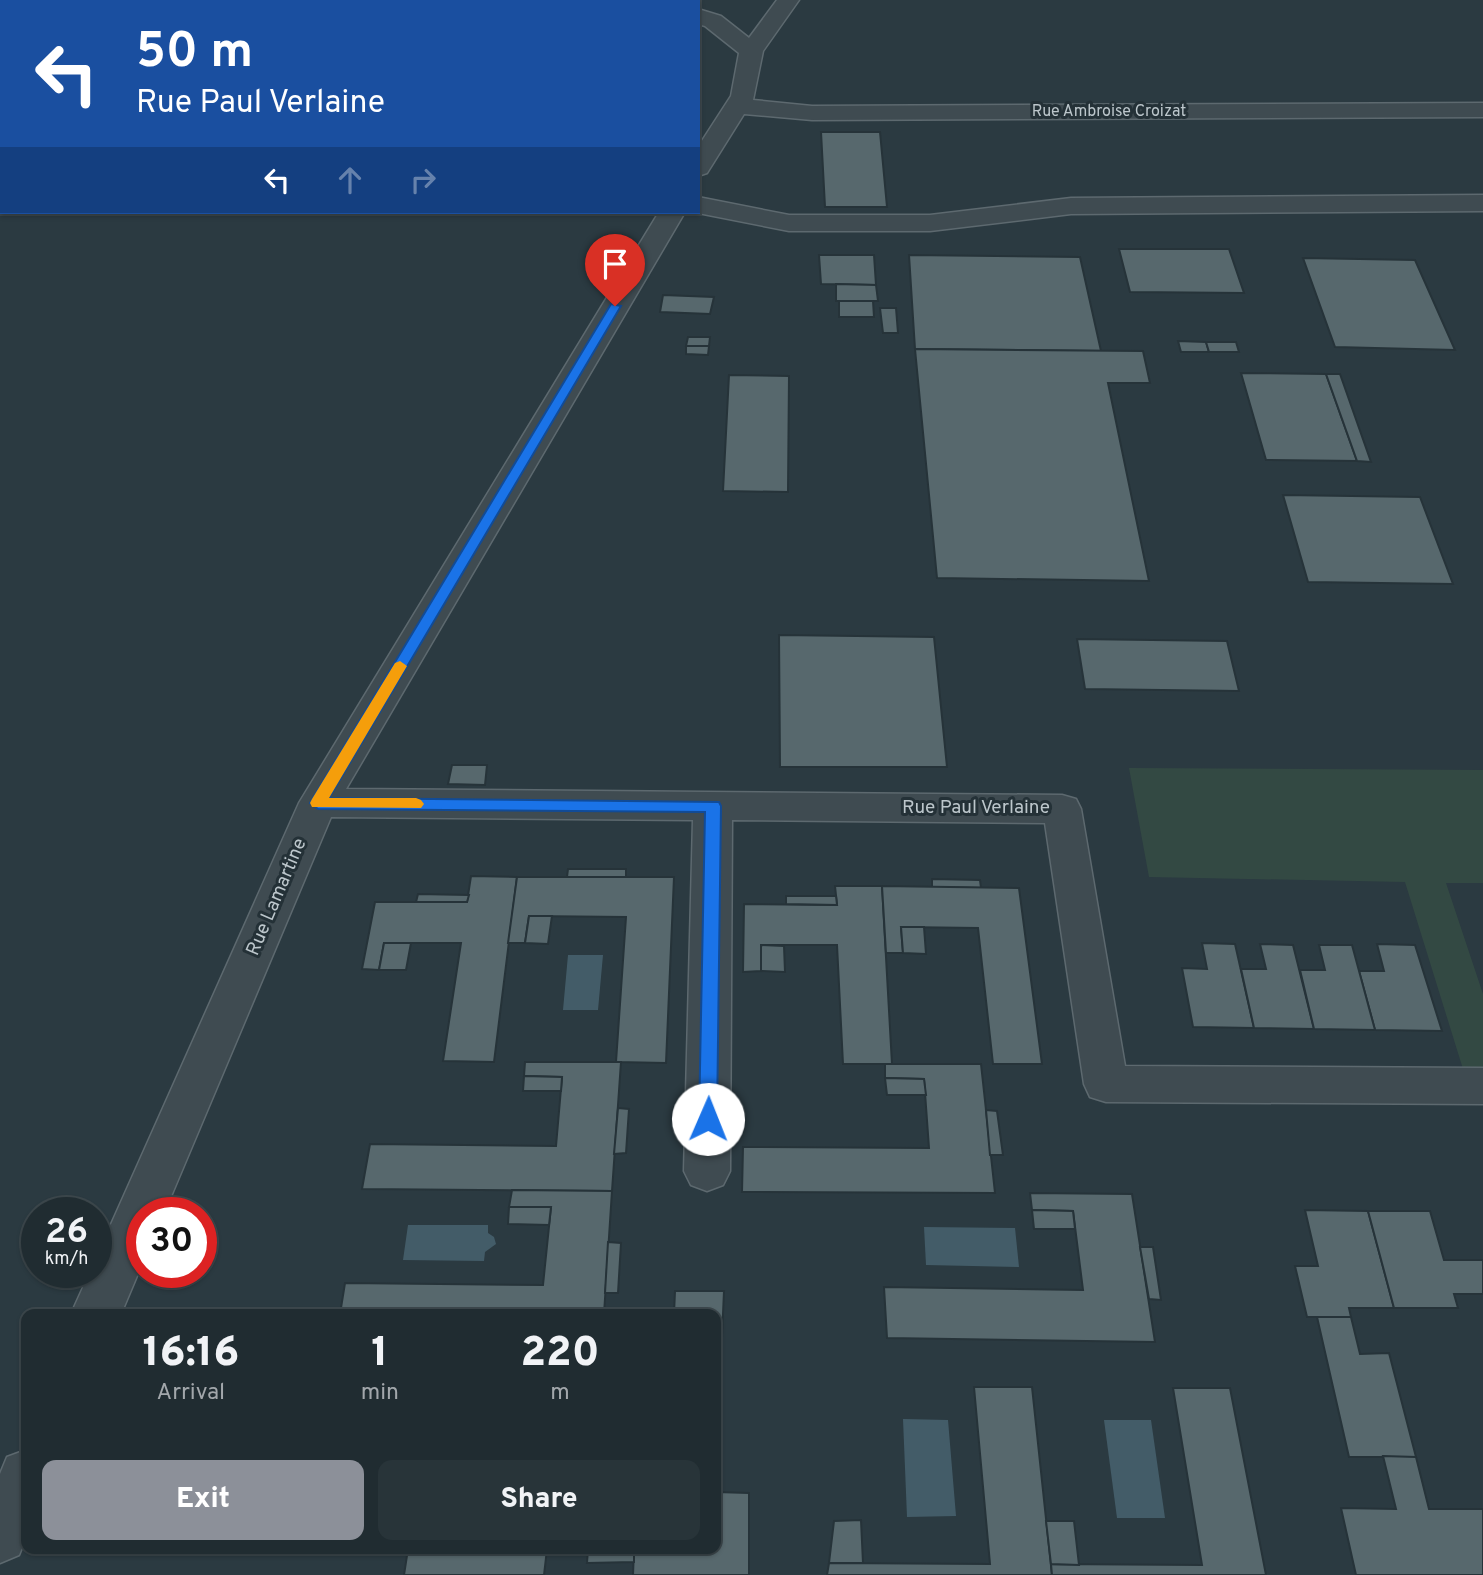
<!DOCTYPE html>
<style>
body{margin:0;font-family:Overpass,sans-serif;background:#283439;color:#f1f3f6;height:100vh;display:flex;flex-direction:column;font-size:26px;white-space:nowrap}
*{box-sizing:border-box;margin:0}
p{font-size:23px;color:#a2a7ab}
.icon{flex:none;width:38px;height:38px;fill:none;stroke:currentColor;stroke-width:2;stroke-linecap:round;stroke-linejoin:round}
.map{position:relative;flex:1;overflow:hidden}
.sheet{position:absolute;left:21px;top:1309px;width:700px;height:245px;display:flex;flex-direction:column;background:#202c31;border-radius:14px;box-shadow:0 2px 5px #0004,0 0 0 2px #3d484d}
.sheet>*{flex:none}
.guide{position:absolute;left:0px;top:0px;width:700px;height:214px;box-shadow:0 2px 5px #0004,0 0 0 2px #3d484d;background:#1a4fa0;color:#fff;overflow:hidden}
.speed{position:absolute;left:21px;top:1197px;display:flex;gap:14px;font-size:35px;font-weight:700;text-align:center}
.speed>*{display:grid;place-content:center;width:91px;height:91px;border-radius:50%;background:#202c31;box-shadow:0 2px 5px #0004,0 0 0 2px #3d484d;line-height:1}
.speed small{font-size:18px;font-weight:400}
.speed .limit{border:10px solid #d22;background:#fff;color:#111}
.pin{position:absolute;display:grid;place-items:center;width:60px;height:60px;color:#fff;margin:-72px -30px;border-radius:50% 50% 50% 0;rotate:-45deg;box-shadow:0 0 7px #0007}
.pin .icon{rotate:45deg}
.me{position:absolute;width:77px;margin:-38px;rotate:1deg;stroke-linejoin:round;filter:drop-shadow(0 0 5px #0008)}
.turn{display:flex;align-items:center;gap:24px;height:147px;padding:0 21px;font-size:32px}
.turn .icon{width:91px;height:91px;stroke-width:2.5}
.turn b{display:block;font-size:49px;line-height:60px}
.lanes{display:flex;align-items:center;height:66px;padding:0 21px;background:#0003;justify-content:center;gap:35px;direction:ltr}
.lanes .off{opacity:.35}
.eta{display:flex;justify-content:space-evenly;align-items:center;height:119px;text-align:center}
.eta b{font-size:42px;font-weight:800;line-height:49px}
.button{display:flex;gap:14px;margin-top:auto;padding:14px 21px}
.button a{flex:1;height:80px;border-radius:14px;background:#8c9099;color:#fff;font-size:28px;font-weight:800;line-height:80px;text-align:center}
.button a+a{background:#283439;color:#f1f3f6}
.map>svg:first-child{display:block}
.green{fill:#334943}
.water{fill:#435c68}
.building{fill:#57686d;stroke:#263339;stroke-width:2}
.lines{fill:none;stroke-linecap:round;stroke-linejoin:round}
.minor-casing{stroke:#5d696f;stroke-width:3}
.minor{fill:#3f4b51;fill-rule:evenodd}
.route{fill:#1a73e8;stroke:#114b97;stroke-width:2}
.slow{fill:#f59e0b}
.labels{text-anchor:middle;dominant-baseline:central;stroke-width:6;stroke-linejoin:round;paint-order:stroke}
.far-street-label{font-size:16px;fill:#bcc6cb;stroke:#243137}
.street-label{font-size:19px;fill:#bcc6cb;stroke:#243137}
</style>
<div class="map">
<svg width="1483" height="1575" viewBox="0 0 1483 1575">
<rect width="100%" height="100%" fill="#2b3a41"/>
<!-- green -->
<path class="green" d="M1129,768L1483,770V883H1446L1483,994V1069H1463L1405,882L1149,877Z"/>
<!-- water -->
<g class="water">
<path d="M568,955H603L598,1010H563Z"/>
<path d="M408,1225H488V1233L494,1237L496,1244L485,1252L484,1261L403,1260Z"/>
<path d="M924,1227L1015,1228L1019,1267L926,1265Z"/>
<path d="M903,1419L948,1420L956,1516L907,1517Z"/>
<path d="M1104,1420H1151L1165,1518H1117Z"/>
</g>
<!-- building -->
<g class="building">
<path d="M821,132H880L887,207H825Z"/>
<path d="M1119,249H1229L1244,293L1130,292Z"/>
<path d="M819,255H874L876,285L821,284Z"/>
<path d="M909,255L1080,257L1101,351L915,349Z"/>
<path d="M1303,258L1415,260L1455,350L1335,347Z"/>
<path d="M836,284L876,285L878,301H836Z"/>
<path d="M663,295L714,297L710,314L660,312Z"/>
<path d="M839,301H873L874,317H839Z"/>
<path d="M880,308H896L898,333H883Z"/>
<path d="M688,337H710L709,346H686Z"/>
<path d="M1178,341L1206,342L1209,352H1181Z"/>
<path d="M1206,342H1236L1239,352H1209Z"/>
<path d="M686,346H709L708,355L686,354Z"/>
<path d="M915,349L1143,351L1150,383H1108L1149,581L937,578Z"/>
<path d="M1241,373L1326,374L1357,461L1266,460Z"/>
<path d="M1326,374H1340L1371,462L1357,461Z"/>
<path d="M729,375L789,376L788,492L723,491Z"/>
<path d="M1283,495L1420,497L1453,584L1308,582Z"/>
<path d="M779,635L934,637L947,767H780Z"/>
<path d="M1077,639L1227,641L1239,691L1085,689Z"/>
<path d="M452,765H487L485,785L448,784Z"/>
<path d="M568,869H626V877H567Z"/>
<path d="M471,876L517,877L494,1062L443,1061L461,943H384L379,970L362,969L375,902H467Z"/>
<path d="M517,877H674L666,1063L616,1062L626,917L529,916L525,943H508Z"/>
<path d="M932,879L980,880L981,888L932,887Z"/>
<path d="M835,886H882L892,1064H843L837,945H761V971L743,972L744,904L837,905Z"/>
<path d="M882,886L1019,888L1042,1064H993L978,928L901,927L903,953H886Z"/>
<path d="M418,894L469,895L467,902H416Z"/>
<path d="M786,896H836L837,905L786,904Z"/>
<path d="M529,916H552L548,944L525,943Z"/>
<path d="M901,927H924L926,954L903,953Z"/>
<path d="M384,943H411L406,970H379Z"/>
<path d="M1202,943L1235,944L1254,1028L1193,1027L1182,968L1207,969Z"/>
<path d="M1260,944L1293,945L1314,1029L1254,1028L1241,969H1266Z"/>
<path d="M1377,944L1415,945L1442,1031L1375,1030L1359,971H1384Z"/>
<path d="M761,945L784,946L785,972L761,971Z"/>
<path d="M1319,945H1352L1375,1030L1314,1029L1300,970H1325Z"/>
<path d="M525,1062H621L612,1191L362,1189L370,1144L556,1146L562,1077L524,1076Z"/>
<path d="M885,1064H981L995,1193L742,1192L743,1147L929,1148L924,1079L885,1078Z"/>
<path d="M524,1076L562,1077L561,1091H523Z"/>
<path d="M885,1078L924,1079L926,1095H887Z"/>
<path d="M618,1108L629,1109L626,1153L614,1154Z"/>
<path d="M986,1110L997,1111L1003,1155H990Z"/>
<path d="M512,1190L612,1191L604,1314H340L345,1283L543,1285L551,1207H509Z"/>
<path d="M1030,1193L1132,1194L1155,1342L887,1338L884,1287L1083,1290L1073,1211L1032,1210Z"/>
<path d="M509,1207H551L549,1225L508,1224Z"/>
<path d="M1032,1210L1073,1211L1075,1229H1034Z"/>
<path d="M1305,1210L1368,1211L1394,1308H1349L1351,1317H1307L1295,1266H1318Z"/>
<path d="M1368,1211H1430L1444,1260H1483V1294H1454L1458,1308H1394Z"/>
<path d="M608,1242L621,1243L618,1293H605Z"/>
<path d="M1140,1247H1153L1161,1300L1149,1299Z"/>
<path d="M675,1291H724L722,1337H716V1314H674Z"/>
<path d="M1317,1317H1351L1360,1354L1389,1353L1416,1457H1349Z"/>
<path d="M974,1387H1032L1052,1575H827L829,1563L990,1564Z"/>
<path d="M1173,1388H1230L1266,1575H1052L1051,1564L1202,1565Z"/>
<path d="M1383,1456L1416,1457L1429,1509H1483V1575H1356L1341,1508L1396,1509Z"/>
<path d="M716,1492L749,1493V1575H633L634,1549H716Z"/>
<path d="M861,1520L863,1563H829L834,1521Z"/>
<path d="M1046,1521H1074L1079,1565L1051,1564Z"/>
<path d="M408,1549H547L544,1575H404Z"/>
<path d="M588,1549H634V1562L587,1563Z"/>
</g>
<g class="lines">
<defs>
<g id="minor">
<path d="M512,0H553L554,2H513Z"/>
<path d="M660,0H684L659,2Z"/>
<path d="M777,0H799L763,51L753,100L812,106L1483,103V117L812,120L744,114L707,173L698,176V147L731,96L739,53L705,26L698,24V9L721,16L749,38Z"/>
<path d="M1483,195V211L1071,214L930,231H789L693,212H698V197L789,215H930L1071,198Z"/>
<path d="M659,212H685L346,789L1062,795L1076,799L1081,809L1125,1066L1483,1068V1104L1106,1102L1090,1097L1084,1084L1045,823L732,820L730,1171L723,1185L707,1191L691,1185L684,1171L693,820L331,817L164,1213H142V1264L121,1314H71L90,1272H96V1258L299,803Z"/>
<path d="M26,1450V1538L19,1555L0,1563V1474L7,1457Z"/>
</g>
</defs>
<!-- minor casing -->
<use href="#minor" class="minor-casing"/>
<!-- minor -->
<use href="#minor" class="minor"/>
</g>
<!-- route -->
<path class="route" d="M611,304L621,306L329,798L719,802L721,806L717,1119L715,1124L708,1126L701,1124L699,1119L705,812L318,809L310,803Z"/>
<!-- slow -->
<path class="slow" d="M400,661L407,666L329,798H416L421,800L424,804L421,808L312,807L310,803L312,799L395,663Z"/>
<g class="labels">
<!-- far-street labels -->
<g class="far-street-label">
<text x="1109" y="112">Rue Ambroise Croizat</text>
</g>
<!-- street labels -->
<g class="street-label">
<text x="976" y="808">Rue Paul Verlaine</text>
<text transform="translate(277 897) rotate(-67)">Rue Lamartine</text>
</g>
</g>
</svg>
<div class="speed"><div>26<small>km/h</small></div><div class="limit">30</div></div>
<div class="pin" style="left:615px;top:306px;background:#d93025"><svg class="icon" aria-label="arrive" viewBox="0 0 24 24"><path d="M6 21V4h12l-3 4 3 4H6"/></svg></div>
<svg class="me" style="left:708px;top:1119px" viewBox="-20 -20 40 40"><circle r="19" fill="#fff"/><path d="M0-13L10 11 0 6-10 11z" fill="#1a73e8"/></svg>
<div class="guide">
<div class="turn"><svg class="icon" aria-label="left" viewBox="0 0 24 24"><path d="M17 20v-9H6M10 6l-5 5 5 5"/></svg><div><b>50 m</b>Rue Paul Verlaine</div></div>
<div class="lanes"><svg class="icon" aria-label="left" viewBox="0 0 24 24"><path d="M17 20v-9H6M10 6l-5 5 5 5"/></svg><svg class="icon off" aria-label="ahead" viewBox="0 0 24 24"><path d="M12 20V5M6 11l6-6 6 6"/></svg><svg class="icon off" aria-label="right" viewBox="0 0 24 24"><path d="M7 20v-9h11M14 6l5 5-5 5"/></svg></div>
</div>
<section class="sheet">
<div class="eta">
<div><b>16:16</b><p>Arrival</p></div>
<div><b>1</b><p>min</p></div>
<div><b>220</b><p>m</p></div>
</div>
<div class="button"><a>Exit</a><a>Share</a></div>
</section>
</div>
